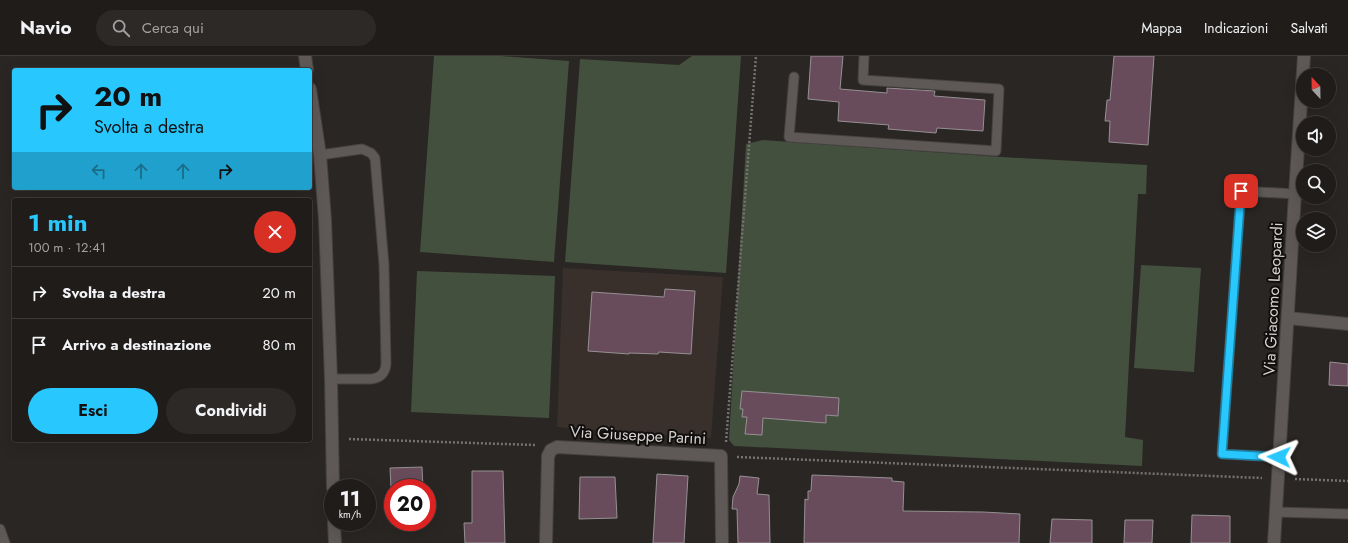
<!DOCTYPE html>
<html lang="it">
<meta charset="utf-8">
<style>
body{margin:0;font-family:Jost,sans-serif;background:#2d2927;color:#f1f3f6;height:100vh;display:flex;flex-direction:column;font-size:15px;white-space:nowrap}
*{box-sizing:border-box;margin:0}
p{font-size:13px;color:#a2a1a2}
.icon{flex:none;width:22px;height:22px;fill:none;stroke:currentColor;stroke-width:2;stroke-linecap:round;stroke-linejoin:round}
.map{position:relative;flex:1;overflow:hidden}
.panel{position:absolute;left:12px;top:142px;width:300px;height:244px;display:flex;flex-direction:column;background:#201c1a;border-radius:4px;box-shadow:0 4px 16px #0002,0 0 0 1px #3d3a39}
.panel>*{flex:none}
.banner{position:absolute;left:12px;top:12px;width:300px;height:122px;border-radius:4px;box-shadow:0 4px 16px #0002,0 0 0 1px #3d3a39;background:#28c8ff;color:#111;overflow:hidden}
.needle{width:26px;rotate:338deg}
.controls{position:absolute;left:1296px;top:12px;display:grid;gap:8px}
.controls a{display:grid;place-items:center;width:40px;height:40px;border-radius:50%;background:#201c1a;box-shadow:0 4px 16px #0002,0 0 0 1px #3d3a39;font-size:20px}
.speed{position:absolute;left:324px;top:423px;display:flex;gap:8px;font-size:20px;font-weight:700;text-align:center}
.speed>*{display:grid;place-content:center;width:52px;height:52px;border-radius:50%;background:#201c1a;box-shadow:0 4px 16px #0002,0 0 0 1px #3d3a39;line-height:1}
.speed small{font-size:10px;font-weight:400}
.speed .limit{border:6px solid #d22;background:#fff;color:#111}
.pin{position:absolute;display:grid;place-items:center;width:34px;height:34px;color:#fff;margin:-17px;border-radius:8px;box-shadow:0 2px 6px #0006}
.me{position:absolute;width:44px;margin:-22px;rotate:272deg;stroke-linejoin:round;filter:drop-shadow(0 0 3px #0008)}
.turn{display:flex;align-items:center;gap:14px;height:84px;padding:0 16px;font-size:18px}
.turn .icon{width:52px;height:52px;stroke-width:2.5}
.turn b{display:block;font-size:28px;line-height:34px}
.lanes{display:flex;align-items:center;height:38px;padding:0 16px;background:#0003;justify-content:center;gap:20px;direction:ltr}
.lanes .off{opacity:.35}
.round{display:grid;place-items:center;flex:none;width:42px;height:42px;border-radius:21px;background:#2d2927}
.summary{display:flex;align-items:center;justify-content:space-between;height:68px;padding:0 16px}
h1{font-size:24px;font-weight:700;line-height:30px;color:#28c8ff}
.button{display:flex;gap:8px;margin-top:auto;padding:8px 16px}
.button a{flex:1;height:46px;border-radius:24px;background:#28c8ff;color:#111;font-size:16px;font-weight:700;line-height:46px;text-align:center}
.button a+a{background:#2d2927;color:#f1f3f6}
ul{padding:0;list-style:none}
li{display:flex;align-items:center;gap:12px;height:52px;padding:0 16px;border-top:1px solid #3d3a39}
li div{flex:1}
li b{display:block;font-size:15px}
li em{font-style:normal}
header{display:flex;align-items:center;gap:24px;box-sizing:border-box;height:56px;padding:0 20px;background:#201c1a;border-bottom:1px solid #3d3a39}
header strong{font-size:19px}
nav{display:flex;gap:22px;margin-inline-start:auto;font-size:14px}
.search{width:280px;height:36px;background:#2d2927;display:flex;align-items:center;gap:10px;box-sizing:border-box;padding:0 14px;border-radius:22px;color:#a2a1a2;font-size:15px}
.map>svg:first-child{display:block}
.built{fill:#39302b}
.green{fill:#43503e}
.building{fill:#694c5c;stroke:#969093}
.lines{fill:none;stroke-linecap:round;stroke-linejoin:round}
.lane-casing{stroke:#454240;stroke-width:11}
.street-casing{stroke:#454240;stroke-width:14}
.secondary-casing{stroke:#454240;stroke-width:14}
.path{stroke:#767370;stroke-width:2.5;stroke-dasharray:2 2;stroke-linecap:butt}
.lane{stroke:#5e5957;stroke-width:9}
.street{stroke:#5e5957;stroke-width:12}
.secondary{stroke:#5e5957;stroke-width:12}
.route-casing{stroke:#1a82a6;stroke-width:10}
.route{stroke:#28c8ff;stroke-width:7}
.labels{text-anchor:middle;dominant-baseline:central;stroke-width:4;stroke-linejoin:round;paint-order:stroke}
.street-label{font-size:16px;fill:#d5d2d0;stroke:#110f0e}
</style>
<header>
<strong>Navio</strong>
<div class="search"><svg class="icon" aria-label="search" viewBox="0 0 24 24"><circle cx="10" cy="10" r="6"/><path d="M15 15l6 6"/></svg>Cerca qui</div>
<nav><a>Mappa</a><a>Indicazioni</a><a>Salvati</a></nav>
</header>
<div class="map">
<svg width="1348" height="487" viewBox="0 0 1348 487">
<rect width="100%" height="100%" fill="#2a2623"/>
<!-- built -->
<path class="built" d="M563,212L723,221L711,382L557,371Z"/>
<!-- green -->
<g class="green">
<path d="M434,0H501L569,5L554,206L420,196Z"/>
<path d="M692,0H741L726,217L565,206L580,3L679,9Z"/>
<path d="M763,84L1001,101L1147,109L1146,138H1138L1125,381L1143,384L1142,410L734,390L729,384L746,88Z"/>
<path d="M1141,209L1201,212L1194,316L1134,312Z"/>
<path d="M417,215L555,220L549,362L411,356Z"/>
</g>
<!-- building -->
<g class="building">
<path d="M811,0H843L840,33L887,37V32L935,35L934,40L985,44L983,75L937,72L936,77L888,73L889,69L838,65L839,46L808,43Z"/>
<path d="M1114,0H1154L1148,89L1109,86L1110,65H1105L1107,44H1110Z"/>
<path d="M665,233L695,235L691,298L659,296L658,298L629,297V298L588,295L592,236L664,241Z"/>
<path d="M1330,306L1348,308V330L1329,329Z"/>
<path d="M742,335L839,342L838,360L826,359V367L763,362L762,379L745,378L747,361H742L743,353H740Z"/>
<path d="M422,411L423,432H391L390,412Z"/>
<path d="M472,415H503L505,487H465L464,467H472Z"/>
<path d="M657,418L688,420L684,487H653Z"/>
<path d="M812,419L892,422V425L904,426L903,455L983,456L1020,458L1019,487H804L805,443L808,444V435H811Z"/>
<path d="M740,420L759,422L757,438L769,439L770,487H738L737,453H732L733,441L739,428Z"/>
<path d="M580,421H615L617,462L579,463Z"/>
<path d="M1192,459L1230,460V487H1191Z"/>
<path d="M1052,463L1092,464V487H1050Z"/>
<path d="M1125,464H1153L1152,487H1124Z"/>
</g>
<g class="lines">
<defs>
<g id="lane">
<path d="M794,21L789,81L996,95L999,33L863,24L864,0"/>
<path d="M320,99L362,93L371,97L375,102L384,209L386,308C385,318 380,322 371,323H331"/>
<path d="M1279,401L1222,398L1241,135L1295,138"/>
<path d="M1276,456L1348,458"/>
<path d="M0,473L5,487"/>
</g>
<g id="street">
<path d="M1288,262L1348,268"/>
<path d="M546,487L548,400L551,394L557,391L721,400L722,487"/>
<path d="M1274,487L1295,138L1304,0"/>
</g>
<g id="secondary">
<path d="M305,0L307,14"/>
<path d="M310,33L320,99L325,164L331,323L333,432"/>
<path d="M334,466L335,487"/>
</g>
</defs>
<!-- lane casing -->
<use href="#lane" class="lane-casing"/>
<!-- street casing -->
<use href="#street" class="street-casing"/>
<!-- secondary casing -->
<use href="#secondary" class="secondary-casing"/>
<!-- path -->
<g class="path">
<path d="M349,383L535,389"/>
<path d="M726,386L756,0"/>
<path d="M737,401L1262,422"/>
<path d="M1295,423L1348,425"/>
</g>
<!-- lane -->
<use href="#lane" class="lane"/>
<!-- street -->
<use href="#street" class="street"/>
<!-- secondary -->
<use href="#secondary" class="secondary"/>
</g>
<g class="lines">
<defs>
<path id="route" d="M1241,135L1222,398L1279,401"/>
</defs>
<!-- route casing -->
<use href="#route" class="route-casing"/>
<!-- route -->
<use href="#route" class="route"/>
</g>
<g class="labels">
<!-- street labels -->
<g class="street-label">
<text transform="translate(1273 243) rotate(-87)">Via Giacomo Leopardi</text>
<text transform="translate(638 379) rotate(3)">Via Giuseppe Parini</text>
</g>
</g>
</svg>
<div class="controls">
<a><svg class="needle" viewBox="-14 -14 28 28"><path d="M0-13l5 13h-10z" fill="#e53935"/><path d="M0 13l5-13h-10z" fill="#a2a1a2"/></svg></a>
<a><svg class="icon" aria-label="sound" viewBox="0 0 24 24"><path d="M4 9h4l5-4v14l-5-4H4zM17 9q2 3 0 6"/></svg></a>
<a><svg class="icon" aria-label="search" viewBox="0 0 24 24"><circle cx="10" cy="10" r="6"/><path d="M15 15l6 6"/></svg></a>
<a><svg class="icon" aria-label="layers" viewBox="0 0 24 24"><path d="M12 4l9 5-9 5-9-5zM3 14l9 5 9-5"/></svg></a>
</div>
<div class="speed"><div>11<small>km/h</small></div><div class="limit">20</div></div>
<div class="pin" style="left:1241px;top:135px;background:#d93025"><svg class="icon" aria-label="arrive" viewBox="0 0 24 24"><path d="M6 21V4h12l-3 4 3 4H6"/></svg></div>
<svg class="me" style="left:1279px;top:401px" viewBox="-20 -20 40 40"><path d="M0-17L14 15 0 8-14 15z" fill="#28c8ff" stroke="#fff" stroke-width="4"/></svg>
<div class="banner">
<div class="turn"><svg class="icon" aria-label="right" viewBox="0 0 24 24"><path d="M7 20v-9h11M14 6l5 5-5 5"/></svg><div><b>20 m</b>Svolta a destra</div></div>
<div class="lanes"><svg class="icon off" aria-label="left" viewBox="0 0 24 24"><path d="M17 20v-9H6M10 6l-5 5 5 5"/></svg><svg class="icon off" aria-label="ahead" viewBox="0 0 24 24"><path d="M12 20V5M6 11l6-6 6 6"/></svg><svg class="icon off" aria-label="ahead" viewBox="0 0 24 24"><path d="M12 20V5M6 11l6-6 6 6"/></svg><svg class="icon" aria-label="right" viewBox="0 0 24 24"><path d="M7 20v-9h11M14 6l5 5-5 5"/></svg></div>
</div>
<section class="panel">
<div class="summary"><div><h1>1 min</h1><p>100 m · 12:41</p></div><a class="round" style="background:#d93025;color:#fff"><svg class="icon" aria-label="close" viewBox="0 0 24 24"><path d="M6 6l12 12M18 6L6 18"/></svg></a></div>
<ul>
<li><svg class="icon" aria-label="right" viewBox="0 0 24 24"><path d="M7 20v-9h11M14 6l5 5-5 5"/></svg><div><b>Svolta a destra</b></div><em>20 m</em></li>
<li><svg class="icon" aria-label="arrive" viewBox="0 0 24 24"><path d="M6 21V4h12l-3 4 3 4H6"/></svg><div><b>Arrivo a destinazione</b></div><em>80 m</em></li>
</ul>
<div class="button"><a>Esci</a><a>Condividi</a></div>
</section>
</div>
